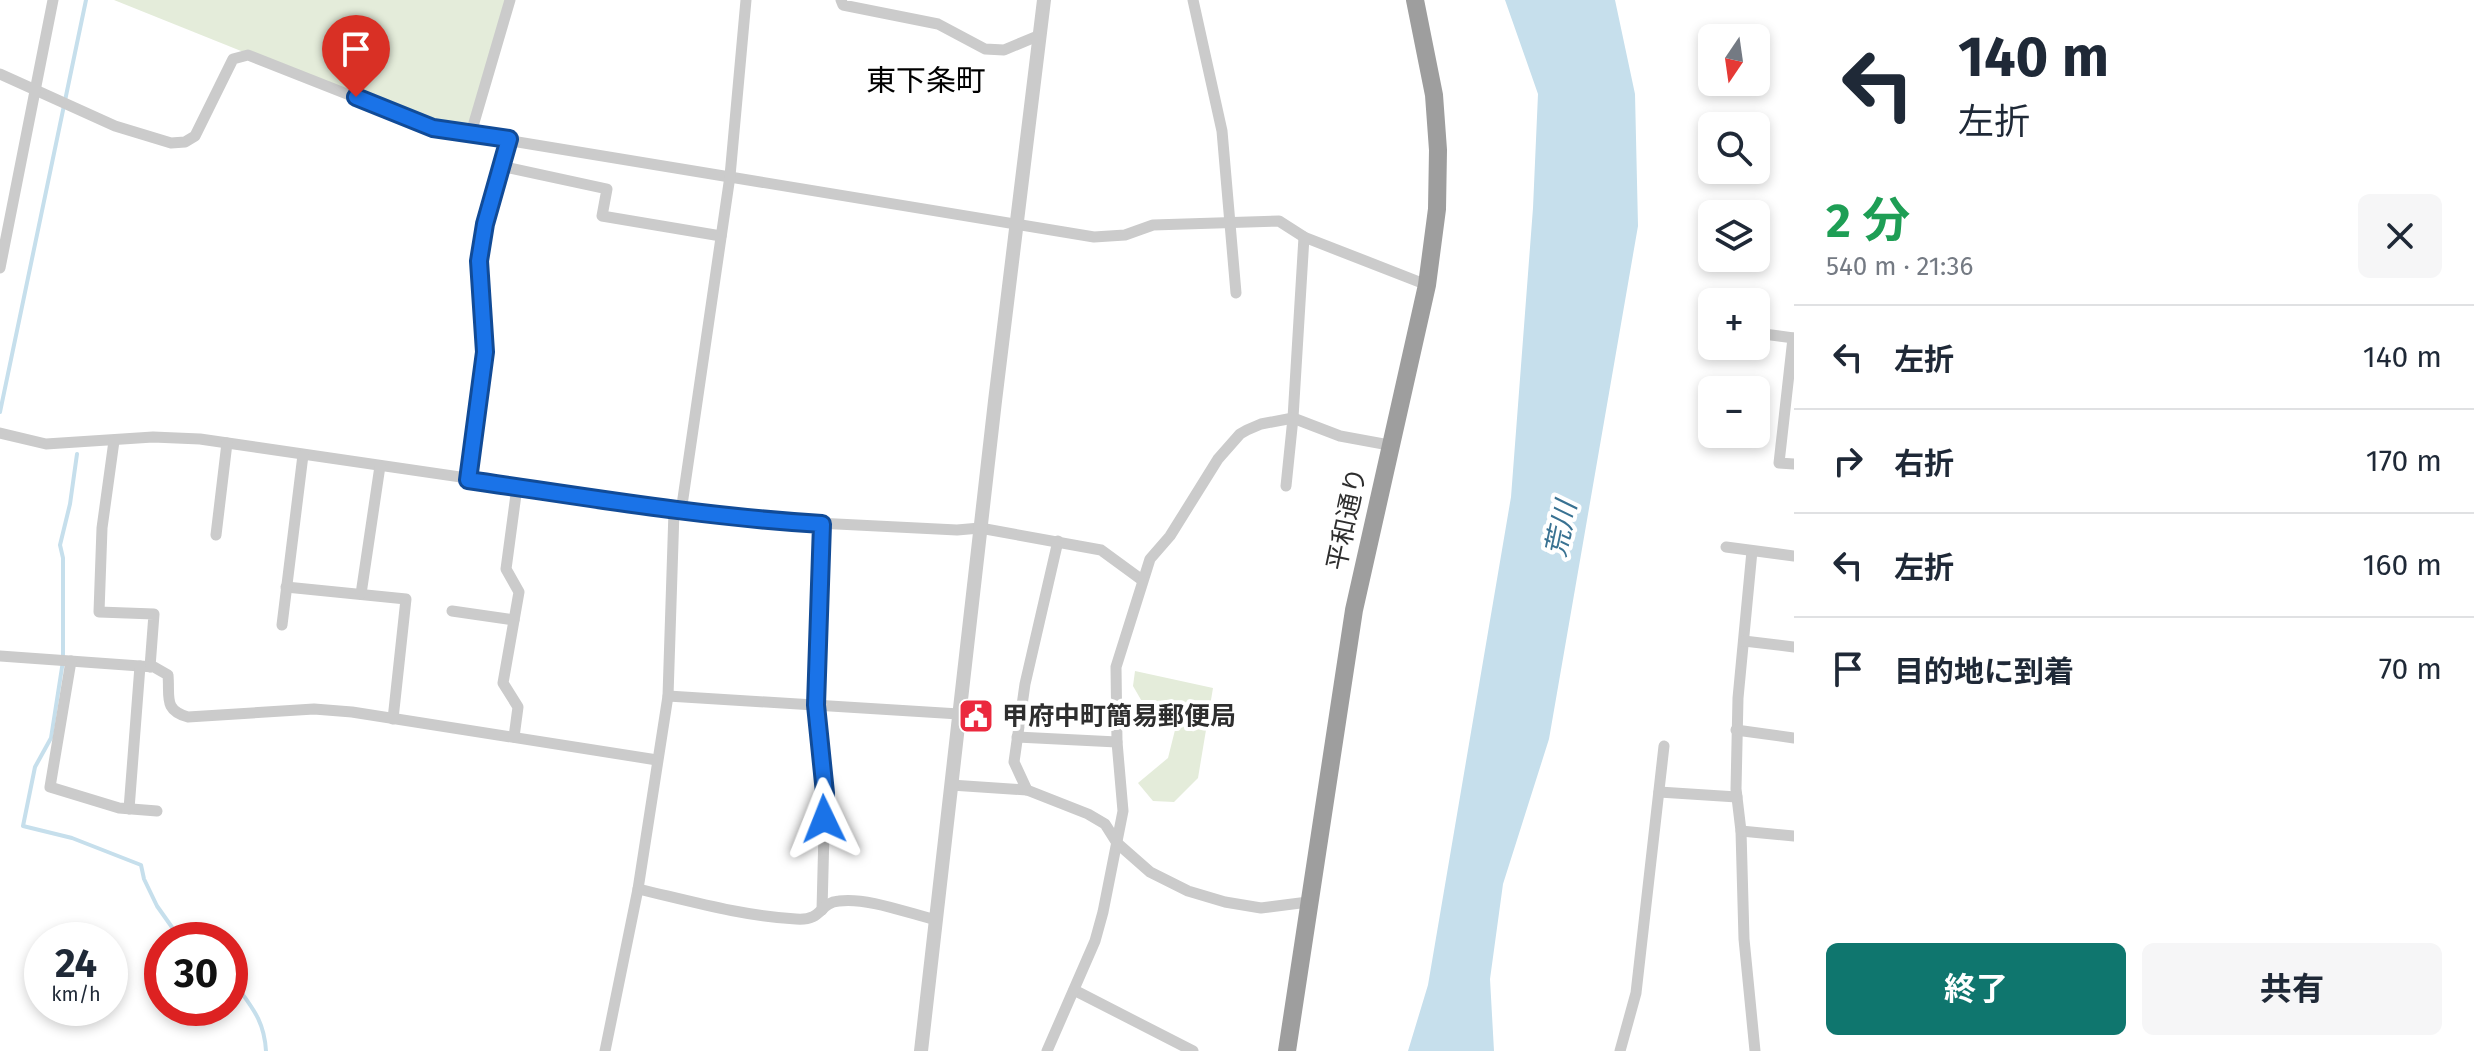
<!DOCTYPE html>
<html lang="ja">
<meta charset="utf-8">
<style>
body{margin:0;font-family:"Fira Sans","Noto Sans JP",sans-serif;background:#f6f6f7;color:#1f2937;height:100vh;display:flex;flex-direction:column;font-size:30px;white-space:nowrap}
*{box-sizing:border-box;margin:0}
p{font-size:26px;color:#747a83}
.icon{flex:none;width:44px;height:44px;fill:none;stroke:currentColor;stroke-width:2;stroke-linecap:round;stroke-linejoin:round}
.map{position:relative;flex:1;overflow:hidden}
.side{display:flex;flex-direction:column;background:#fff;width:680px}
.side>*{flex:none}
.top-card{background:#fff;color:#1f2937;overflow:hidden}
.needle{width:52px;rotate:193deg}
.fabs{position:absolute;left:1698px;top:24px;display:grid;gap:16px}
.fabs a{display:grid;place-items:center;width:72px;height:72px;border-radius:12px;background:#fff;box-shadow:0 4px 12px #0003;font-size:40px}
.speed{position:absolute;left:24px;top:922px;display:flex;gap:16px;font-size:40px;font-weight:700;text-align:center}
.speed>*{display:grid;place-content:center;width:104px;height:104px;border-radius:50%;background:#fff;box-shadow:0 4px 12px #0003;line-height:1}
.speed small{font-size:20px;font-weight:400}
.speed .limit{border:12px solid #d22;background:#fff;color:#111}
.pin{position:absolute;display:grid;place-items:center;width:68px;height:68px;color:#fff;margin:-82px -34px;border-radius:50% 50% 50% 0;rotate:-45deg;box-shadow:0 0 8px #0007}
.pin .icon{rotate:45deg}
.me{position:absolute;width:88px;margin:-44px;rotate:358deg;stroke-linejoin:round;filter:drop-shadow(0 0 6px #0008)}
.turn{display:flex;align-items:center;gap:28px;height:168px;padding:0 32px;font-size:36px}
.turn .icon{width:104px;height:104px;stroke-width:2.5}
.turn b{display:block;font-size:56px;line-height:68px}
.round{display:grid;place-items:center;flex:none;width:84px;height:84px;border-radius:12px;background:#f6f6f7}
.overview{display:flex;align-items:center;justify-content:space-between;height:136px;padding:0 32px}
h1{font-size:48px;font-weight:700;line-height:60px;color:#1e9e55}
.button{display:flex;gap:16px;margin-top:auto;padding:16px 32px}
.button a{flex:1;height:92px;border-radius:12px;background:#0f766e;color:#fff;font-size:32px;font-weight:700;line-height:92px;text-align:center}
.button a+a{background:#f6f6f7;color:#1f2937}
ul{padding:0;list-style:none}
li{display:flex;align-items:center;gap:24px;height:104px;padding:0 32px;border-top:2px solid #e0e1e3}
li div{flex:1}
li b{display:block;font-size:30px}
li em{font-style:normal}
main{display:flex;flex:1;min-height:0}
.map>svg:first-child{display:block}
.green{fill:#e4ecda}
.water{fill:#c6dfec}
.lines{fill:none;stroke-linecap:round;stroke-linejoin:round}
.stream{stroke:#c6dfec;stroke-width:4}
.minor{stroke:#cbcbcb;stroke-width:11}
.tertiary{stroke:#cbcbcb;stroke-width:14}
.trunk{stroke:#9e9e9e;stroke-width:18}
.route-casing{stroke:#114b97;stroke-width:20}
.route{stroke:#1a73e8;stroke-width:14}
.labels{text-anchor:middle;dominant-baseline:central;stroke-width:8;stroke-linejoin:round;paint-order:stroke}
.street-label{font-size:26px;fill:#2e2e2e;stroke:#fff}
.poi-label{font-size:26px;font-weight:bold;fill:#2e2e2e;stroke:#fff;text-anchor:start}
.water-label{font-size:28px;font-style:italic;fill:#397292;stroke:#fff}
.quarter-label{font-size:30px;fill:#000;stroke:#fff}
</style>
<main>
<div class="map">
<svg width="1794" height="1051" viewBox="0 0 1794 1051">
<rect width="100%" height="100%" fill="#fff"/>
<!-- green -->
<g class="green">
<path d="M114,0H510L471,133L433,128Z"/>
<path d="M1135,671L1213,688L1198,778L1174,802L1153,801L1138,783L1168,758L1181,706L1144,705L1133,686Z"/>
</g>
<!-- water -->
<path class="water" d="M1505,0H1615L1635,94L1638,226L1549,739L1503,884L1490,979L1494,1051H1408L1428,985L1511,497L1533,208L1538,94Z"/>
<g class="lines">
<!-- stream -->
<g class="stream">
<path d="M0,412L86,0"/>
<path d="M77,454L70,504L60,545L63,558V661L51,738L35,767L23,826L72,838L141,865L144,879L157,906L181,940"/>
<path d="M230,976C248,1004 264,1016 266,1051"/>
</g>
<!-- minor -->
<g class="minor">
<path d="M841,0L843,5L938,24L985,49L1004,50L1040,35"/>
<path d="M1193,0L1222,131L1236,293"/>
<path d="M0,74L115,126L171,143L185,142L195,136L233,59L248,55L433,128L1094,237L1125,235L1153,225L1279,221L1304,237L1427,285"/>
<path d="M471,133L510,0"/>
<path d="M501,166L607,189L602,216L721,236"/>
<path d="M0,268L53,0"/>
<path d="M1756,333L1794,338"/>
<path d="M1793,338L1779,463L1794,464"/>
<path d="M0,433L46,444L153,437L200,439L755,520L957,530L980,528L1101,550L1142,580"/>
<path d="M114,441L102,528L99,612L154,614L150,667"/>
<path d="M468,480L485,352L479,261L485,224L509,139"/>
<path d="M1286,486L1293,418L1304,237"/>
<path d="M681,512L730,176L746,0"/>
<path d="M822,524L816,705L825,793L822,910"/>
<path d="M216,535L227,443"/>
<path d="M1726,547L1794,556"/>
<path d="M1752,551L1738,698L1736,789L1741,831L1744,939L1755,1051"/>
<path d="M286,587L406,599L393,719"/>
<path d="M361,594L380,466"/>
<path d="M452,611L514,620"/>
<path d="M282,625L303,455"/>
<path d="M1744,641L1794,647"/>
<path d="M0,656L154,667L168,675C170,697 163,710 188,717L314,709L352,712L657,760"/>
<path d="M71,661L50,787L119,808L157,811"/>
<path d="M668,696L959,714"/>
<path d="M1736,730L1794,738"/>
<path d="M514,737L518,707L503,683L519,592L506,569L517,487"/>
<path d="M1017,737L1117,742"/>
<path d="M951,785L1027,790L1088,814L1105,824L1117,843L1150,872L1188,891L1225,902L1261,908L1308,902"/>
<path d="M1027,790L1014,762L1025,684L1058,541"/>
<path d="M1659,792L1737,797"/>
<path d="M129,809L140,666"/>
<path d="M1741,831L1794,836"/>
<path d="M638,889C690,901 742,916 796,919C824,921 818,903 839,901C866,897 908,913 936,920"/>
<path d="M1074,990L1193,1051"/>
<path d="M605,1051L638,889L668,696L674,511"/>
<path d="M1047,1051L1095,941L1103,912L1123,811L1117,742L1116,667L1150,559L1170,536L1218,459L1240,434L1247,430L1261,424L1293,418L1340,436L1389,445"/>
<path d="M1620,1051L1636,993L1664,746"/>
</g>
<!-- tertiary -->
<path class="tertiary" d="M921,1051L995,401L1044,0"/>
<!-- trunk -->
<path class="trunk" d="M1287,1051L1354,610L1427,285L1437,209L1438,150L1434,95L1415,0"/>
</g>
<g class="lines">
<defs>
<path id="route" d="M356,97L433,128L509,139L485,224L479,261L485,352L468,480C586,497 703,517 822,524L816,705L825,793L824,819"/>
</defs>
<!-- route casing -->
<use href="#route" class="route-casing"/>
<!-- route -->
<use href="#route" class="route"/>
</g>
<!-- icons -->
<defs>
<symbol id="civic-square" viewBox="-11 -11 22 22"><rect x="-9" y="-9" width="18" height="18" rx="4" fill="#eb293e" stroke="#fff"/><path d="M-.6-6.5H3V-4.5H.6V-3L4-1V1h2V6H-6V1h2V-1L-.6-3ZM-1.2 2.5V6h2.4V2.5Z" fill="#fff"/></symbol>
</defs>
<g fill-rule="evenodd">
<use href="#civic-square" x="956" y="696" width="40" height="40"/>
</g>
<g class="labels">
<!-- street labels -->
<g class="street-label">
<text transform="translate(1347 519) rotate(-78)">平和通り</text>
</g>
<!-- poi labels -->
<g class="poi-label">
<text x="1002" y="716">甲府中町簡易郵便局</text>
</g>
<!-- water labels -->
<g class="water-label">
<text transform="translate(1561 529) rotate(-78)">荒川</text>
</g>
<!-- quarter labels -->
<g class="quarter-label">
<text x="926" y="81">東下条町</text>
</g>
</g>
</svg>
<div class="fabs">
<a><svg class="needle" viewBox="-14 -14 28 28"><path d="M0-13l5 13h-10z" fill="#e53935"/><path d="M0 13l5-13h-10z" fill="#747a83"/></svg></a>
<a><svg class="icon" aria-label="search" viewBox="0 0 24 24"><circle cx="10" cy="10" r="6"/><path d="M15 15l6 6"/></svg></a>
<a><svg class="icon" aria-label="layers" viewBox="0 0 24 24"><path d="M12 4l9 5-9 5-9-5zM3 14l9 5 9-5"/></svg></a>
<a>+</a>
<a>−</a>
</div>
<div class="speed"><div>24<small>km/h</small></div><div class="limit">30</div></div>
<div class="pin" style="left:356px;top:97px;background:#d93025"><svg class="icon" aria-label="arrive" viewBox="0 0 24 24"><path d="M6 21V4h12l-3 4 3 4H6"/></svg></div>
<svg class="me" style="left:824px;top:819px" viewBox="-20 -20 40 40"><path d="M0-17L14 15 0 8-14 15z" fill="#1a73e8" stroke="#fff" stroke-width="4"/></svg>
</div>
<section class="side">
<div class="top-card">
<div class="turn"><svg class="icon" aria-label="left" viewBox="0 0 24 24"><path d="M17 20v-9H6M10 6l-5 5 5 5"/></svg><div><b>140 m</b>左折</div></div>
</div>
<div class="overview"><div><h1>2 分</h1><p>540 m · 21:36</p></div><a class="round"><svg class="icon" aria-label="close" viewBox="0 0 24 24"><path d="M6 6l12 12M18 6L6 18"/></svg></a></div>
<ul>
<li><svg class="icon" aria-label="left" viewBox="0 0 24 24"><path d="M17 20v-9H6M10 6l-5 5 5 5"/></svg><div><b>左折</b></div><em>140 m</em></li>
<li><svg class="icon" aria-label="right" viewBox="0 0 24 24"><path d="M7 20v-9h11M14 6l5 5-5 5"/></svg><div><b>右折</b></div><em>170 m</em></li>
<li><svg class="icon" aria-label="left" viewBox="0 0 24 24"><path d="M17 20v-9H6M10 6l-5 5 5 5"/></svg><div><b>左折</b></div><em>160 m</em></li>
<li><svg class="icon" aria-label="arrive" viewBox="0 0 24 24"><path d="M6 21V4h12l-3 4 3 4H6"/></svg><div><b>目的地に到着</b></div><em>70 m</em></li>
</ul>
<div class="button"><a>終了</a><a>共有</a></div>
</section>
</main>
